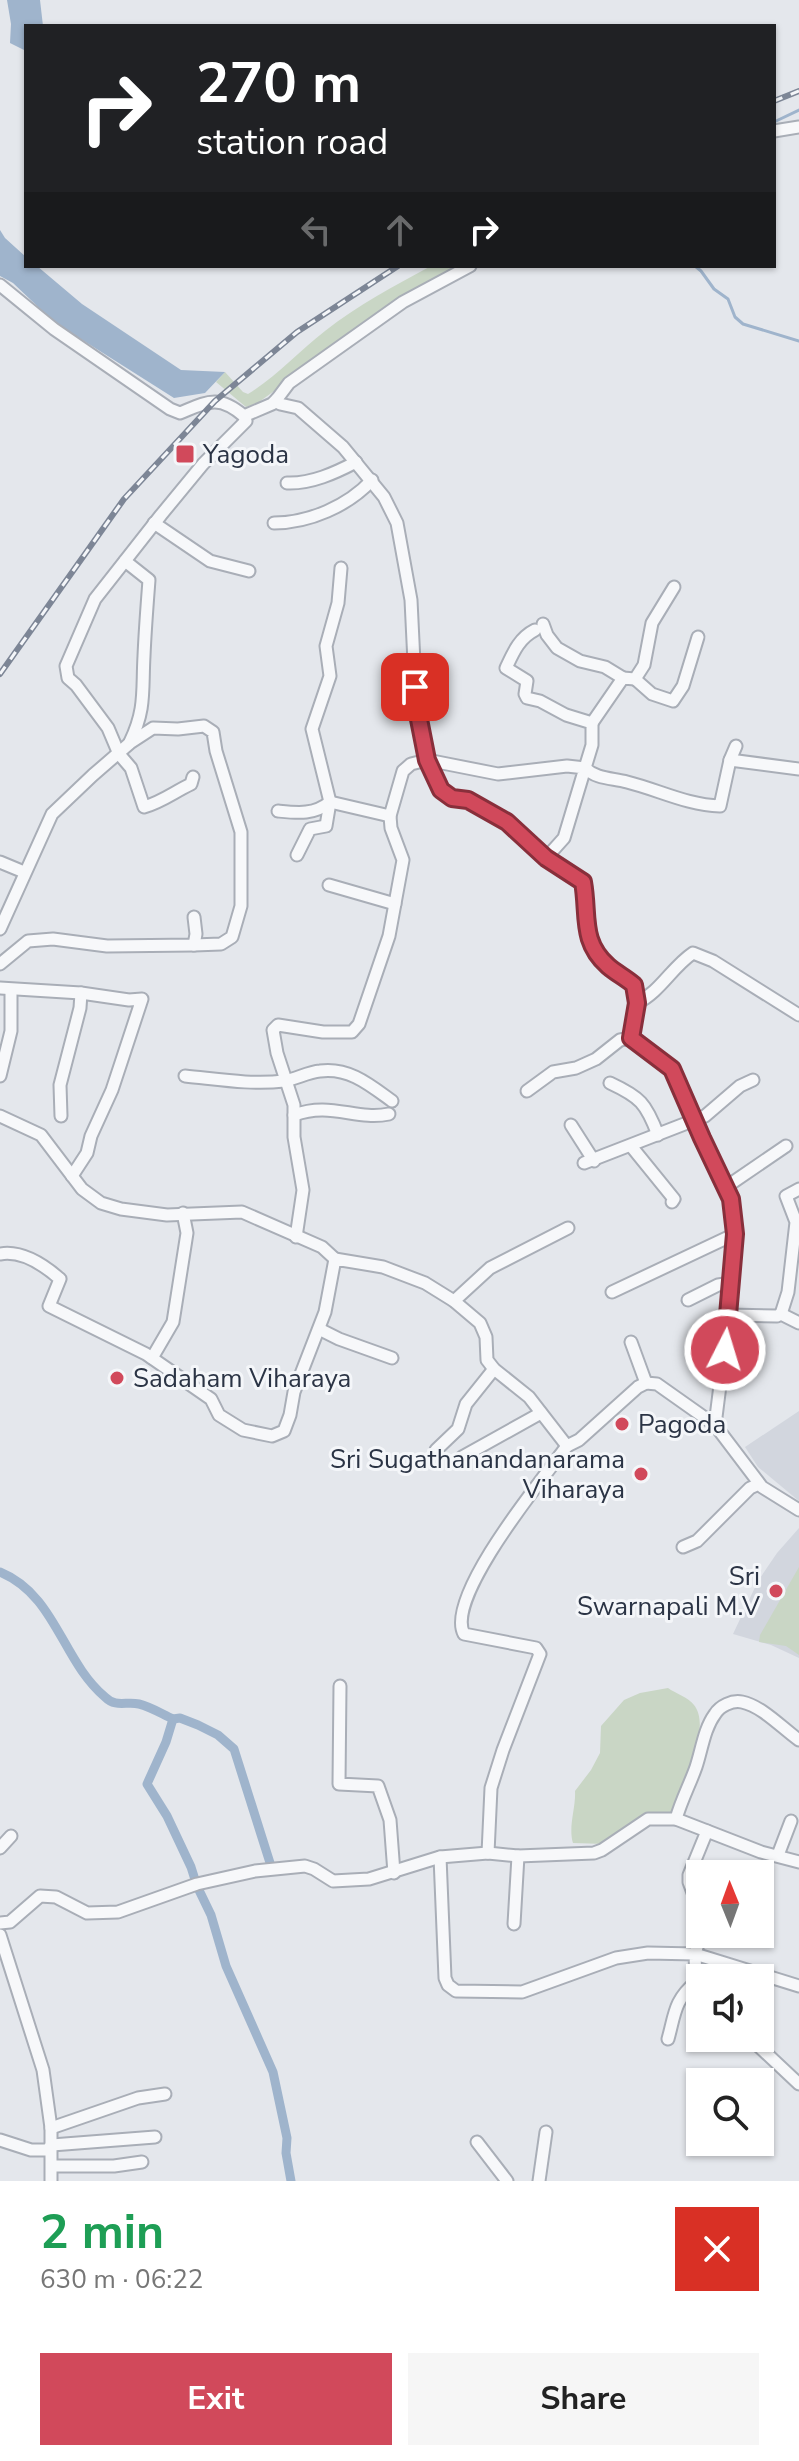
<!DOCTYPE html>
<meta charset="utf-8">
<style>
body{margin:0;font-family:"Nunito Sans",sans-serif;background:#f6f6f6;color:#222;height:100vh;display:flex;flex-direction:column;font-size:30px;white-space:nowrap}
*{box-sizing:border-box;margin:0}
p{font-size:26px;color:#767676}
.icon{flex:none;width:44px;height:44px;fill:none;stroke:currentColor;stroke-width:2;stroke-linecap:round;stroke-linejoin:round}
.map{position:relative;height:2181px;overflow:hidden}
.panel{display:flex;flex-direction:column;background:#fff;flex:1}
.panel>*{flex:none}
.hud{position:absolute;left:24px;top:24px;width:752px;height:244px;border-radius:0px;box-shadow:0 2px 6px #0004;background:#202124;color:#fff;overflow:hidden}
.needle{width:52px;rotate:359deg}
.fabs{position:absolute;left:686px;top:1860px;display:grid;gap:16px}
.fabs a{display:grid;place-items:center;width:88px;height:88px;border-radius:0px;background:#fff;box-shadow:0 2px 6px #0004;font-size:40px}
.pin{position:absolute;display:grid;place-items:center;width:68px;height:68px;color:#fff;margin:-34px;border-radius:16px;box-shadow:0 4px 12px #0006}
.me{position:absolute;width:88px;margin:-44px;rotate:5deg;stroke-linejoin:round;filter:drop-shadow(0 0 6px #0008)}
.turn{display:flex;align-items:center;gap:28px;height:168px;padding:0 40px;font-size:36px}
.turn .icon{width:104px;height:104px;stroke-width:2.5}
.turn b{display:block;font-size:56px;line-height:68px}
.lanes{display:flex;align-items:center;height:76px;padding:0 40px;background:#0003;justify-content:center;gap:40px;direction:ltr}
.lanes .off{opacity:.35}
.round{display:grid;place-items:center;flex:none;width:84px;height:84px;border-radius:0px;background:#f6f6f6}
.headline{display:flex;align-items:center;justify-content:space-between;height:136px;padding:0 40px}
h1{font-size:48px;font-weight:700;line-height:60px;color:#1e9e55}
.primary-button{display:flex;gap:16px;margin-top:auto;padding:16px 40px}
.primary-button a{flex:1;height:92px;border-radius:0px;background:#d1495b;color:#fff;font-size:32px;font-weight:700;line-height:92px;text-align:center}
.primary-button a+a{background:#f6f6f6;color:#222}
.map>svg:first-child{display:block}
.built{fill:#d2d6de}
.green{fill:#c9d6c5}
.water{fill:#9fb4cc}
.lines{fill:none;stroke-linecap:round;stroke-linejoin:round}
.stream{stroke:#9fb4cc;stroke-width:3}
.canal{stroke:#9fb4cc;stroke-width:9}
.minor-casing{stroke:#a9aeb7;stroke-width:15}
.minor{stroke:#f7f8fa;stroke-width:11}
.rail-casing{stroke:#7d8696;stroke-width:6}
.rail{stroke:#f4f6f9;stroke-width:3;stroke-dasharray:9;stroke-linecap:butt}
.route-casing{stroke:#882f3b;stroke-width:20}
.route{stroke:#d1495b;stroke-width:14}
.poi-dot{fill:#d1495b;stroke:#f4f6f9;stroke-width:3}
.labels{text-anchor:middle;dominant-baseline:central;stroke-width:6;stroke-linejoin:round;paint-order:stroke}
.poi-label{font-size:26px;fill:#2b3445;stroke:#f4f6f9;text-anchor:start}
</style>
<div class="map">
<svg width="799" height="2181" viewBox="0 0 799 2181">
<rect width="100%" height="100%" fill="#e4e7ec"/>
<!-- built -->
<g class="built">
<path d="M799,1411V1501L758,1467L745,1447Z"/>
<path d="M799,1528V1658L771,1645L733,1634L758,1581L777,1553Z"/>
</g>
<!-- green -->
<g class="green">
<path d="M431,266H457L403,297L259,402L246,407L216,382L225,372L243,392L248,394C276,377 299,351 325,331C358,305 394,286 431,266Z"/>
<path d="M799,1567V1655L786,1646L759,1642L760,1635Z"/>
<path d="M668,1688C675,1693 689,1698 694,1705C713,1729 680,1787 673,1813L604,1844L573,1843C568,1827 576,1808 575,1791L591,1770L600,1753L601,1726L624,1700L640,1693Z"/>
</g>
<!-- water -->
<g class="water">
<path d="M7,0H40L43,26H26V51L10,43L11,24Z"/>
<path d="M0,230L5,238L26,257V266H37L82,304L181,370L225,372L205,393L174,398L54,322L13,283L0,276Z"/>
</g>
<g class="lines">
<!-- stream -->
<g class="stream">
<path d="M774,122L799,110"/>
<path d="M695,266L701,271L714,289L728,299L735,317L743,324L799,341"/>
</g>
<!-- canal -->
<g class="canal">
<path d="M0,1572C56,1595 62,1661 105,1697C116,1708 126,1701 139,1704C151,1707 162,1714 173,1719L166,1742L147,1784L167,1816L191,1867L197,1886L211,1915L226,1966L273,2072L287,2138L286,2153L291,2181"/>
<path d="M173,1719L180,1718L198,1725L218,1735L234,1749L271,1866"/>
</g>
<defs>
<g id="minor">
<path d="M774,131L799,127"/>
<path d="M0,285L54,329L170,409L180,413C207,402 218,394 244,416"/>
<path d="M277,399L289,383L403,302L470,266"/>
<path d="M244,416L272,404L277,399L280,404L298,408L343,447L384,497L397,523L411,600L416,704L427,760L441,790L452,798L468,800L507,822L546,858L583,882C587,903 581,933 594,950C604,965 634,978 637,995C639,1009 630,1024 631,1038L672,1069L731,1199L735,1234L728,1322L715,1425"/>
<path d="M287,483C311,484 335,473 356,462"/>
<path d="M154,523L210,561L249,571"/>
<path d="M274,523C309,523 348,506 372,480"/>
<path d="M125,561L149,580C147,606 145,631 144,656C142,691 146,709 130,742"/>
<path d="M543,624L547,635L557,648L580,661L605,667L623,678"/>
<path d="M535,630C519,638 513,653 506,668L527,681L525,694L527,698L540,701L566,715L592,723V745L585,768C596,779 612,778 627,782C659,790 687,805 720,806L730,760L736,746"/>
<path d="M635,679L652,694L673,701L683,686L698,637"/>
<path d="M592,723L623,678L635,679L644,665L652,623L674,587"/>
<path d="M730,760L799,769"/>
<path d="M193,777L191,784C174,792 162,802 144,807L131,768L119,754L108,728L76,685L68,678L66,666L95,599L161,515L203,464L246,421L244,416"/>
<path d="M278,811C298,813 314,815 330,802L390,816"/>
<path d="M297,855L310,829L326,826L330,802L312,729L330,676L326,646L338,603L341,568"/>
<path d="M0,862L24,872"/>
<path d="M329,885L395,904"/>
<path d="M0,929L52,814L93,775L130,743L153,728L178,729L204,726L213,732L216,751L241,832V906L232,937L221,944L194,945L107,946L53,939L28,941L0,964"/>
<path d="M194,945L196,934L194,917"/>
<path d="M0,988L81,993L129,1000L142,999L112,1090L91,1136L87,1153L72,1176"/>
<path d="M637,1003C660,992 672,967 693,953L713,961L799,1015"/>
<path d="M0,1076L11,1031V990"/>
<path d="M185,1076C217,1079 251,1085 284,1081C296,1079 308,1072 320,1071C349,1067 370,1085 392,1101"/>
<path d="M610,1083C640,1097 646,1103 658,1135"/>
<path d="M527,1091L553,1072L576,1068L596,1059L620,1040L631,1038"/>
<path d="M294,1115C331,1101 356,1121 389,1114"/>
<path d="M0,1116L41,1135L82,1189L101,1203L121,1209L167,1215L242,1212L322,1247L335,1259"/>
<path d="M61,1116L60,1085L80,1008L81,993"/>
<path d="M571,1125L594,1161"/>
<path d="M631,1146L674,1199L672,1202"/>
<path d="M584,1163L705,1116L740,1086L753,1080"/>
<path d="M726,1187L786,1146"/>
<path d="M296,1237L303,1190L294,1137V1105L277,1053L273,1030L278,1025L323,1032H352L359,1024L389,936L403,860L391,828L390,816L403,771L411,764L427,760L498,774L567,766L585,768L564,838L546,858"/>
<path d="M0,1254C22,1250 44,1265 60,1279L49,1306L146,1354L211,1399L219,1415L243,1430L272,1436L284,1431L290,1415L294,1392L325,1312L335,1259L383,1267L425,1283L454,1301L480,1323L486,1337L487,1360L494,1369L529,1397L567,1446L579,1440L638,1387L646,1383L657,1384L715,1425L762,1487L799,1510"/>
<path d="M612,1292L735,1234"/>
<path d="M688,1300L718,1285L731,1283"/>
<path d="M454,1301L490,1268L568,1228"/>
<path d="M781,1314L788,1292L796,1222L786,1196L799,1189"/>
<path d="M728,1315L777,1316L781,1314L799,1323"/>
<path d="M319,1329L339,1339L392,1358"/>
<path d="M631,1342L646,1383"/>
<path d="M152,1358L173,1322L187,1233L183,1213"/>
<path d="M436,1450L458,1429L466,1404L494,1369"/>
<path d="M462,1457L541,1413"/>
<path d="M683,1547L697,1541L750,1488L759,1484"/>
<path d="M340,1686L339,1784L378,1786L390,1820L394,1873"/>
<path d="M676,1819C681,1801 690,1784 696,1767C702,1749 704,1729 715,1714C720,1706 732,1700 742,1702C762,1706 782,1728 799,1740"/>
<path d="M707,1831L761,1852L799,1862"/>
<path d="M0,1848L11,1836"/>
<path d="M488,1853L491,1788L503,1750L540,1654L536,1648L464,1634C444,1598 544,1477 567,1446"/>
<path d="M778,1855L791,1821"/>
<path d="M440,1857L445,1978L448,1985L456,1991L522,1992L616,1958L648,1953L695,1954L696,1982L700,1989"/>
<path d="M0,1923L10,1922L40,1896L56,1897L87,1913L118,1912L197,1884L255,1871L305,1866L314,1869L333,1881L369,1879L440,1857L488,1853L518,1856L594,1853L602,1850L648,1819H676L707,1831L689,1875V1882L700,1911"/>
<path d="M514,1924L518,1856"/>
<path d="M701,1934L695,1954L799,1986"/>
<path d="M0,1935L43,2070L51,2128V2181"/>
<path d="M750,2038L799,2084"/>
<path d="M668,2039C675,2014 674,2000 696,1982"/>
<path d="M51,2128L138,2098L165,2094"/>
<path d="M0,2140L31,2150H47L52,2145L155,2137"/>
<path d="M477,2142L507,2181"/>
<path d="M52,2166H114L142,2162"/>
<path d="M539,2181L546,2132"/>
</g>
</defs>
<!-- minor casing -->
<use href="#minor" class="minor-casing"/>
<!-- minor -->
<use href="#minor" class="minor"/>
<defs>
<g id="rail">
<path d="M774,101L799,91"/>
<path d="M0,674L124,499L215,401L297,332L398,266"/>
</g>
</defs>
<!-- rail casing -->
<use href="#rail" class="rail-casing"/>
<!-- rail -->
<use href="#rail" class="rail"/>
</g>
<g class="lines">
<defs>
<path id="route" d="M415,687L416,704L427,760L441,790L452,798L468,800L507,822L546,858L583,882C589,915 580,941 608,966C616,973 626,978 634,985L637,1003L631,1038L672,1069L702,1138L731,1199L735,1234L725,1350"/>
</defs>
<!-- route casing -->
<use href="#route" class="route-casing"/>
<!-- route -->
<use href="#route" class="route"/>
</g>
<!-- markers -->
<g class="poi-dot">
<rect x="175" y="444" width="20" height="20" rx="4"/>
<circle cx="117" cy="1378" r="8"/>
<circle cx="622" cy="1424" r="8"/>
<circle cx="641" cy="1474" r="8"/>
<circle cx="776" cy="1591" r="8"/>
</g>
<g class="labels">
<!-- poi labels -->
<g class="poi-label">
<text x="203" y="454">Yagoda</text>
<text x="133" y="1378">Sadaham Viharaya</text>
<text x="638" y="1424">Pagoda</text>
<text x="625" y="1459" text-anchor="end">Sri Sugathanandanarama<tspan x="625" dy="30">Viharaya</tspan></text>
<text x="760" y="1576" text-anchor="end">Sri<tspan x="760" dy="30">Swarnapali M.V</tspan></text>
</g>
</g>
</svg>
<div class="fabs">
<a><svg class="needle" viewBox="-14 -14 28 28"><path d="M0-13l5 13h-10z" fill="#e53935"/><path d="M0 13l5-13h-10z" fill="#767676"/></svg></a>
<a><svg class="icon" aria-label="sound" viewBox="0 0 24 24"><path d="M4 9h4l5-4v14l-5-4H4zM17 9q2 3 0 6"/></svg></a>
<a><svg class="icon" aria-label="search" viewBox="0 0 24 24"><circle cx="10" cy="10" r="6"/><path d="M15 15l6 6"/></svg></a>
</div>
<div class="pin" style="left:415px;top:687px;background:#d93025"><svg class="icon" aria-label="arrive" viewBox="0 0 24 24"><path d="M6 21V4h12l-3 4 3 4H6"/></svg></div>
<svg class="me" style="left:725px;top:1350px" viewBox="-20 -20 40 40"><circle r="17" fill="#d1495b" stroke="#fff" stroke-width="3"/><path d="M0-11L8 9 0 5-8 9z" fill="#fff"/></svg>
<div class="hud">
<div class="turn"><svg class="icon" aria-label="right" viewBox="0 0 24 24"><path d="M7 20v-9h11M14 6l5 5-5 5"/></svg><div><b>270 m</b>station road</div></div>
<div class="lanes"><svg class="icon off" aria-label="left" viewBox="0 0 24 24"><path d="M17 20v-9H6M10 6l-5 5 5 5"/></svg><svg class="icon off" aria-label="ahead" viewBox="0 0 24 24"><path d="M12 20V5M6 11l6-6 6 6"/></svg><svg class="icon" aria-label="right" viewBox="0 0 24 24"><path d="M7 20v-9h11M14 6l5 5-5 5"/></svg></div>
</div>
</div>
<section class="panel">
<div class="headline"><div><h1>2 min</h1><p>630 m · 06:22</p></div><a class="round" style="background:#d93025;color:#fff"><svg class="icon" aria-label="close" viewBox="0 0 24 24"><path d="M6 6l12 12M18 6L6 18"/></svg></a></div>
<div class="primary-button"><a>Exit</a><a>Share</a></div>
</section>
